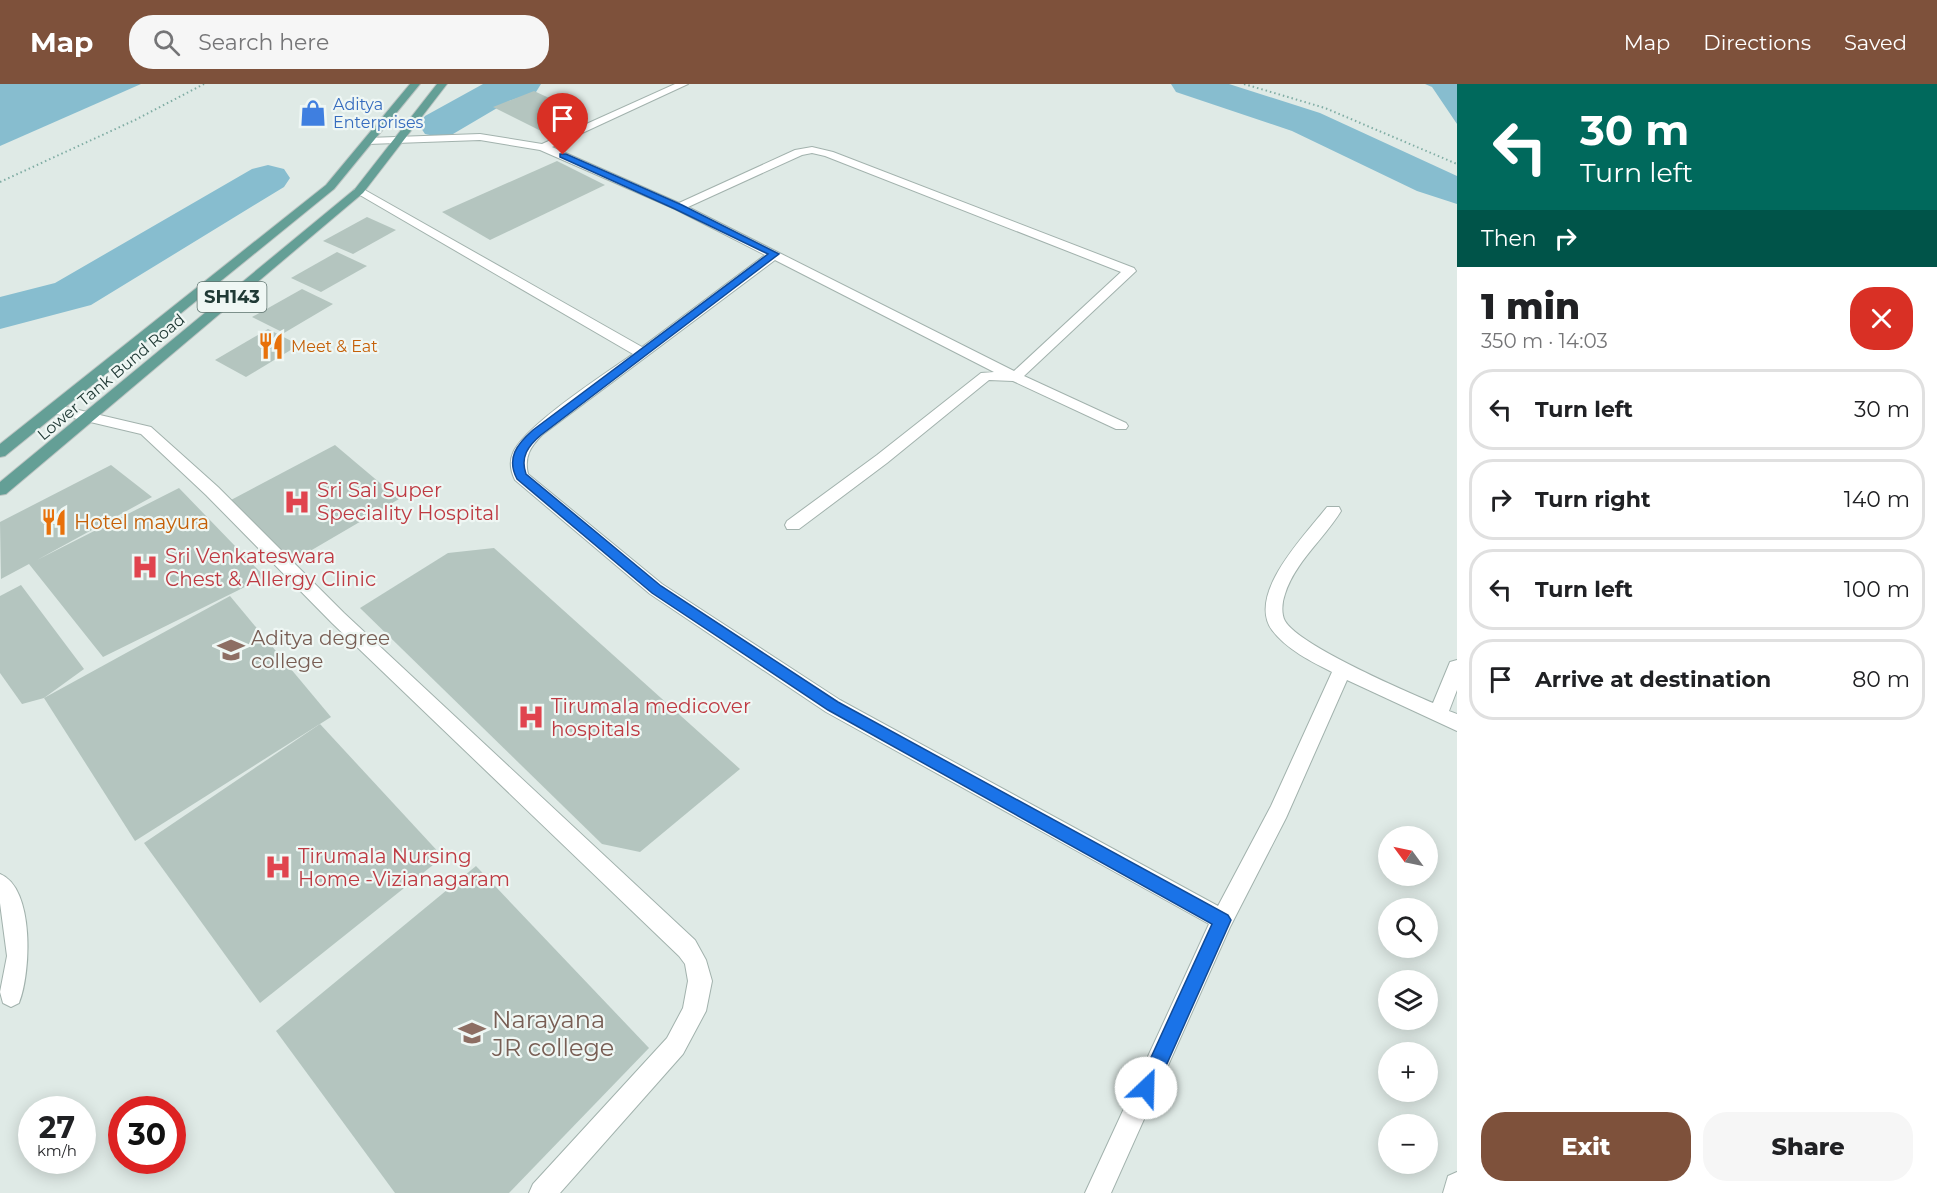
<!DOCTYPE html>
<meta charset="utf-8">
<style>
body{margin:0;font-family:Montserrat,sans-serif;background:#f6f6f6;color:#202124;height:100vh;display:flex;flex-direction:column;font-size:22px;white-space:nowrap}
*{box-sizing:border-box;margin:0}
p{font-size:20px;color:#757577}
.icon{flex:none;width:33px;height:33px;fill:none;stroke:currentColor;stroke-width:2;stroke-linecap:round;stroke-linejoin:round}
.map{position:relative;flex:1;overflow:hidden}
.panel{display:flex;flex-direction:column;background:#fff;width:480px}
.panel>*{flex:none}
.top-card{background:#00695c;color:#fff;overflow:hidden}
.needle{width:39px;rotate:303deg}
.fabs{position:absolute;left:1378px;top:742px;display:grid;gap:12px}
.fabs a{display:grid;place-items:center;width:60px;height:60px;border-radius:50%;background:#fff;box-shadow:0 3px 15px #0003;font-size:30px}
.speed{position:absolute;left:18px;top:1012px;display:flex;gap:12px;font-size:30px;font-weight:700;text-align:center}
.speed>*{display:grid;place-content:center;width:78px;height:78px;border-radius:50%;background:#fff;box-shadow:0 3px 15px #0003;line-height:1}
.speed small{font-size:15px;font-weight:400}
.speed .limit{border:9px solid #d22;background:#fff;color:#111}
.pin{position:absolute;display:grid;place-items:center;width:51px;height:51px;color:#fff;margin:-62px -26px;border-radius:50% 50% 50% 0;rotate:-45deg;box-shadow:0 0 6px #0007}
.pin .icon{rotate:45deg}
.me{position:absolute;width:66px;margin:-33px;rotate:24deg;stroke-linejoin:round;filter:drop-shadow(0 0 4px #0008)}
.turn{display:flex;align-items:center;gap:21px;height:126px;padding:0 24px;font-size:27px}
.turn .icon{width:78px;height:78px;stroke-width:2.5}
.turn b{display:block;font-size:42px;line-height:51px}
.then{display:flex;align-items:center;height:57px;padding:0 24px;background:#0003;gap:12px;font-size:22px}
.round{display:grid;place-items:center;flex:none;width:63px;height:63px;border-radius:24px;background:#f6f6f6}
.summary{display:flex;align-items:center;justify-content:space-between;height:102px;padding:0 24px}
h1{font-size:36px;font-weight:800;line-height:45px}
.primary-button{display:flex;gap:12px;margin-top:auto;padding:12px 24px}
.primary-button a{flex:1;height:69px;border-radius:24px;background:#7e513b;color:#fff;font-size:24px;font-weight:800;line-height:69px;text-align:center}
.primary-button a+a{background:#f6f6f6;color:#202124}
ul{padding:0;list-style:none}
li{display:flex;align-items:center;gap:18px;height:81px;margin:0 12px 9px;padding:0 12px;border:3px solid #e0e0e0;border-radius:24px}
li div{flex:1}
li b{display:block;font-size:22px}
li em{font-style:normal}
header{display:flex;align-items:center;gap:36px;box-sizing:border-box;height:84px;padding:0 30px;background:#7e513b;color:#fff}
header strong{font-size:28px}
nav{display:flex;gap:33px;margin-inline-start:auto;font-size:21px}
.search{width:420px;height:54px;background:#f6f6f6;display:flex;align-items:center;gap:15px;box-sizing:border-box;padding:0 21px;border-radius:24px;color:#757577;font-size:22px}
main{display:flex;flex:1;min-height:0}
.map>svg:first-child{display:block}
.water{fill:#87bdcf}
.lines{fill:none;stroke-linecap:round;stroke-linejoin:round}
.river{fill:#87bdcf;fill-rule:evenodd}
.building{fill:#b4c5bf}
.minor-casing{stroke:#a2b2ad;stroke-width:2}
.major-casing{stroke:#bcc4c2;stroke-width:2}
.path{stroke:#80ada4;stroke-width:2;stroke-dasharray:1.5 3;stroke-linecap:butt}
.minor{fill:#fff;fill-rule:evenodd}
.major{fill:#649f96;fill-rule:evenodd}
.route{fill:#1a73e8;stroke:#114b97;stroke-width:1.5}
.labels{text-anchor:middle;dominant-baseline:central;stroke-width:4.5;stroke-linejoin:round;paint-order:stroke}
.far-shop-label{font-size:16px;fill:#366cbe;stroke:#eff7f4;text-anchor:start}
.far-food-label{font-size:16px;fill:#c56008;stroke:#eff7f4;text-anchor:start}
.far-street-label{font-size:16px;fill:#203a35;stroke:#eff7f4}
.shield{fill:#eff7f4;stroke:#5e736e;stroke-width:1.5}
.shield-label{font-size:18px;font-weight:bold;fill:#203a35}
.health-label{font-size:20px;fill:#be3a42;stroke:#eff7f4;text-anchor:start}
.food-label{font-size:20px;fill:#c56008;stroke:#eff7f4;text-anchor:start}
.education-label{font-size:20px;fill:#785e54;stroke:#eff7f4;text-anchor:start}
.near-education-label{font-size:24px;fill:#785e54;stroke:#eff7f4;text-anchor:start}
</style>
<header>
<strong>Map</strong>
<div class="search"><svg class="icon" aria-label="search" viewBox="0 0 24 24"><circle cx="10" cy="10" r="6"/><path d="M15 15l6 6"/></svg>Search here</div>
<nav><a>Map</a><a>Directions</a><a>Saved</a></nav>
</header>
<main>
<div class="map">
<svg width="1457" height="1109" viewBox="0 0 1457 1109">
<rect width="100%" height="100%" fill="#dfeae6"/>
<!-- water -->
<g class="water">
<path d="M0,0H141L0,62Z"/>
<path d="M1425,0H1457V40L1432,3Z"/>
</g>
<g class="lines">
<!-- river -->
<g class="river">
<path d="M483,0H541L536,8L509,17L453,50L439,53L425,50L419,41L425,32Z"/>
<path d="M1171,0H1229L1320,29L1457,92V120L1417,107L1292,47L1176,8Z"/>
<path d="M268,81L284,85L290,94L284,103L91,221L0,245V213L55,199L252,85Z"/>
</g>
</g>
<!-- building -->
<g class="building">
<path d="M534,7L584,30L543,48L493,23Z"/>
<path d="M557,77L605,101L490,156L442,128Z"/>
<path d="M367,133L396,146L353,170L323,157Z"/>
<path d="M337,168L367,182L321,208L291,194Z"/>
<path d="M302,205L333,220L284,249L252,233Z"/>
<path d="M268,245L299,261L246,293L215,276Z"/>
<path d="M335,361L399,415L293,477L231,416Z"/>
<path d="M111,381L152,413L37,476L179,404L265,493L103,573L29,480L1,495L0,438Z"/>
<path d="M494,464L740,685L640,768L602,760L360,524L448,469Z"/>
<path d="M21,501L84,585L44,614L22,620L0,589V512Z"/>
<path d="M230,512L331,633L135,757L44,614Z"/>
<path d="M320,640L443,773L260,919L144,759Z"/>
<path d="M476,782L649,964L509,1109H395L276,947Z"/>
</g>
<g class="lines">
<defs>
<g id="minor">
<path d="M675,0H688L552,63L679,119L795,66L812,63L833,68L1134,184L1136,187L1024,292L1126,339L1128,342L1126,345H1116L1013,297L989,296L887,379L799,445H787L785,441L787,437L877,371L981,289L994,288L775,176L542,351C530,363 524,373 528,390L662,500L840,616L1218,822L1271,722L1332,588C1312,578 1286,565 1272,546C1246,510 1306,450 1327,423H1339L1341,427C1324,455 1295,478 1285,510C1282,518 1281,530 1285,537C1300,562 1403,606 1433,619L1450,578L1457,576V606L1449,627L1457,630V647L1347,596L1286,734L1230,843L1111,1109H1085L1209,840L826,628L650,510L515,396C511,388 509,378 513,369C524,342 606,289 633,270L353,107L355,105H363L642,263L765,171L675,125L540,66L480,56L368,60L363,57L368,54L480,50L542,60ZM812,69L825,72L1121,188L1014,287L688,123L802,71Z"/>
<path d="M53,320L151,343L218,403L344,529L695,856L706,876L712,897L706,927L683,970L560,1109H529L533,1100L667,954L683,924L688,897L685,880L679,872L332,539L206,411L141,350L48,328L46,325Z"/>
<path d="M0,790C35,804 31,890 19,919L11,923L3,919L0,908L7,872L0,819Z"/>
<path d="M1457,1088V1109H1443L1448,1092Z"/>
</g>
<g id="major">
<path d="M410,0H420L334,105L5,372L0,373V360L326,101Z"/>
<path d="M437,0H447L363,109L6,410L0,411V398L355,105Z"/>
</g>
</defs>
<!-- minor casing -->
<use href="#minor" class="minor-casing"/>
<!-- major casing -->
<use href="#major" class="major-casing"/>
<!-- path -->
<g class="path">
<path d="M1244,0L1325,24L1457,80"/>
<path d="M0,98L135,36L204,0"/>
</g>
<!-- minor -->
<use href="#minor" class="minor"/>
<!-- major -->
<use href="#major" class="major"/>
</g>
<!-- route -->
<path class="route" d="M560,70H566L682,121L779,170L541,351C528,362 520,373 526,390L661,502L838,618L1228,831L1231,836L1153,1011L1146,1013L1140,1011L1137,1004L1212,840L828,626L652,509L517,395C506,374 517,360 533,346L768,170L675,125L560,73Z"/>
<!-- icons -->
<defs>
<symbol id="shop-bare" viewBox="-9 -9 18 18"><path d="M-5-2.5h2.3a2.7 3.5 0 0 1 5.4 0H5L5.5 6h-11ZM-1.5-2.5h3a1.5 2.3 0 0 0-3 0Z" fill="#3f7fe0" stroke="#eff7f4" stroke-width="2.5" paint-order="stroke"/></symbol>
<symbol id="restaurant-bare" viewBox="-9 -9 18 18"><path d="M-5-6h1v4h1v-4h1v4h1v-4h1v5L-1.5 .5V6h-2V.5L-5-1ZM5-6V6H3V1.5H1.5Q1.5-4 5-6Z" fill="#e8710a" stroke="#eff7f4" stroke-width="2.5" paint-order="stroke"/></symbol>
<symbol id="hospital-bare" viewBox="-9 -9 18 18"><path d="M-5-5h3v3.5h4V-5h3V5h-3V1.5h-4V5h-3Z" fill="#e0444e" stroke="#eff7f4" stroke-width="2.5" paint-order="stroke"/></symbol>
<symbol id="university-bare" viewBox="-9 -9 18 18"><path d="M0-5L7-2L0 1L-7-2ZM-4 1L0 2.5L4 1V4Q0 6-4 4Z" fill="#8d6e63" stroke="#eff7f4" stroke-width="2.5" paint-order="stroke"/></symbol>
</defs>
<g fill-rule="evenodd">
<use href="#shop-bare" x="294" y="10" width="38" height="38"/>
<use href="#restaurant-bare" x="252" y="243" width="38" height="38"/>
<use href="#hospital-bare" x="278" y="399" width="38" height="38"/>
<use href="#restaurant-bare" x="35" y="419" width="38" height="38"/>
<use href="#hospital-bare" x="126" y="464" width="38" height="38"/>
<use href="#university-bare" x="212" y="547" width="38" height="38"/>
<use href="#hospital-bare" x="512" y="614" width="38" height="38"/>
<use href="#hospital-bare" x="259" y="764" width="38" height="38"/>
<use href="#university-bare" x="453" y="930" width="38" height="38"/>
</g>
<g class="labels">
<!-- far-shop labels -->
<g class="far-shop-label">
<text x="333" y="20">Aditya<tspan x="333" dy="18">Enterprises</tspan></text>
</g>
<!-- far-food labels -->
<g class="far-food-label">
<text x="291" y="262">Meet &amp; Eat</text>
</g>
<!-- far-street labels -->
<g class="far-street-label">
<text transform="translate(111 293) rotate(-40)">Lower Tank Bund Road</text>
</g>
<!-- shield labels -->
<rect class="shield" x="197.5" y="198" width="69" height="30" rx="4.5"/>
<g class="shield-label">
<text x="232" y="213">SH143</text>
</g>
<!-- health labels -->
<g class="health-label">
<text x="317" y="406">Sri Sai Super<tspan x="317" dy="23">Speciality Hospital</tspan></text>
<text x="165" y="472">Sri Venkateswara<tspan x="165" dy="23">Chest &amp; Allergy Clinic</tspan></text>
<text x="551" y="622">Tirumala medicover<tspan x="551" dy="23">hospitals</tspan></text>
<text x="298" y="772">Tirumala Nursing<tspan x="298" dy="23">Home -Vizianagaram</tspan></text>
</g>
<!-- food labels -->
<g class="food-label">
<text x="74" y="438">Hotel mayura</text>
</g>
<!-- education labels -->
<g class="education-label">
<text x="251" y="554">Aditya degree<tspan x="251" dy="23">college</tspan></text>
</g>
<!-- near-education labels -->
<g class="near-education-label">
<text x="492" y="935">Narayana<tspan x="492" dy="28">JR college</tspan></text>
</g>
</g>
</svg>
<div class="fabs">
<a><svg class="needle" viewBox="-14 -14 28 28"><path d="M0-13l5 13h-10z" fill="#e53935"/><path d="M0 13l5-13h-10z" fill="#757577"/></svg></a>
<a><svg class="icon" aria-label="search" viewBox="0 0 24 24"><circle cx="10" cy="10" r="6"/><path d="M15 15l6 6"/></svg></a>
<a><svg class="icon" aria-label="layers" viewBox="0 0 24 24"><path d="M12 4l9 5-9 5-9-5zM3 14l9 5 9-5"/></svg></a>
<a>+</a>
<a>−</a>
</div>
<div class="speed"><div>27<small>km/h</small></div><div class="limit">30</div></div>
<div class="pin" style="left:563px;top:71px;background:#d93025"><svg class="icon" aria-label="arrive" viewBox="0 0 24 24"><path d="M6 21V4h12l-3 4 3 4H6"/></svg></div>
<svg class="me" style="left:1146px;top:1004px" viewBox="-20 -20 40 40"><circle r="19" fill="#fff"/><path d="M0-13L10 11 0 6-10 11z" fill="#1a73e8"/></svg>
</div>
<section class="panel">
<div class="top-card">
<div class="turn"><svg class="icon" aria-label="left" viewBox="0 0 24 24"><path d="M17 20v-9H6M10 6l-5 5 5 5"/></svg><div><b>30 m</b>Turn left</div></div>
<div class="then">Then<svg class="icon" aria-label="right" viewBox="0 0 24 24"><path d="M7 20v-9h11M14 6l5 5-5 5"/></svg></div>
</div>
<div class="summary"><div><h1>1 min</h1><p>350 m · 14:03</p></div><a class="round" style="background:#d93025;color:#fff"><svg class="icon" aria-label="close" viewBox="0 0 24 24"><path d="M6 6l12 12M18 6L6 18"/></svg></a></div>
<ul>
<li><svg class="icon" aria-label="left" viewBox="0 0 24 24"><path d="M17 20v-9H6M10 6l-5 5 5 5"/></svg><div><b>Turn left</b></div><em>30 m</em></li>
<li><svg class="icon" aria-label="right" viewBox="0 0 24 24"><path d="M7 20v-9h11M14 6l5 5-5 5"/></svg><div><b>Turn right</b></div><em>140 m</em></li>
<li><svg class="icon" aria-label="left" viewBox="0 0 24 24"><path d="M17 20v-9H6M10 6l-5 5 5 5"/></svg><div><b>Turn left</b></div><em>100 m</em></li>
<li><svg class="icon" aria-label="arrive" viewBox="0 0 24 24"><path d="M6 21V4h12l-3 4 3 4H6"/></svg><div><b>Arrive at destination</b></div><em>80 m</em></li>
</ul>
<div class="primary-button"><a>Exit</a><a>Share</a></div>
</section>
</main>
